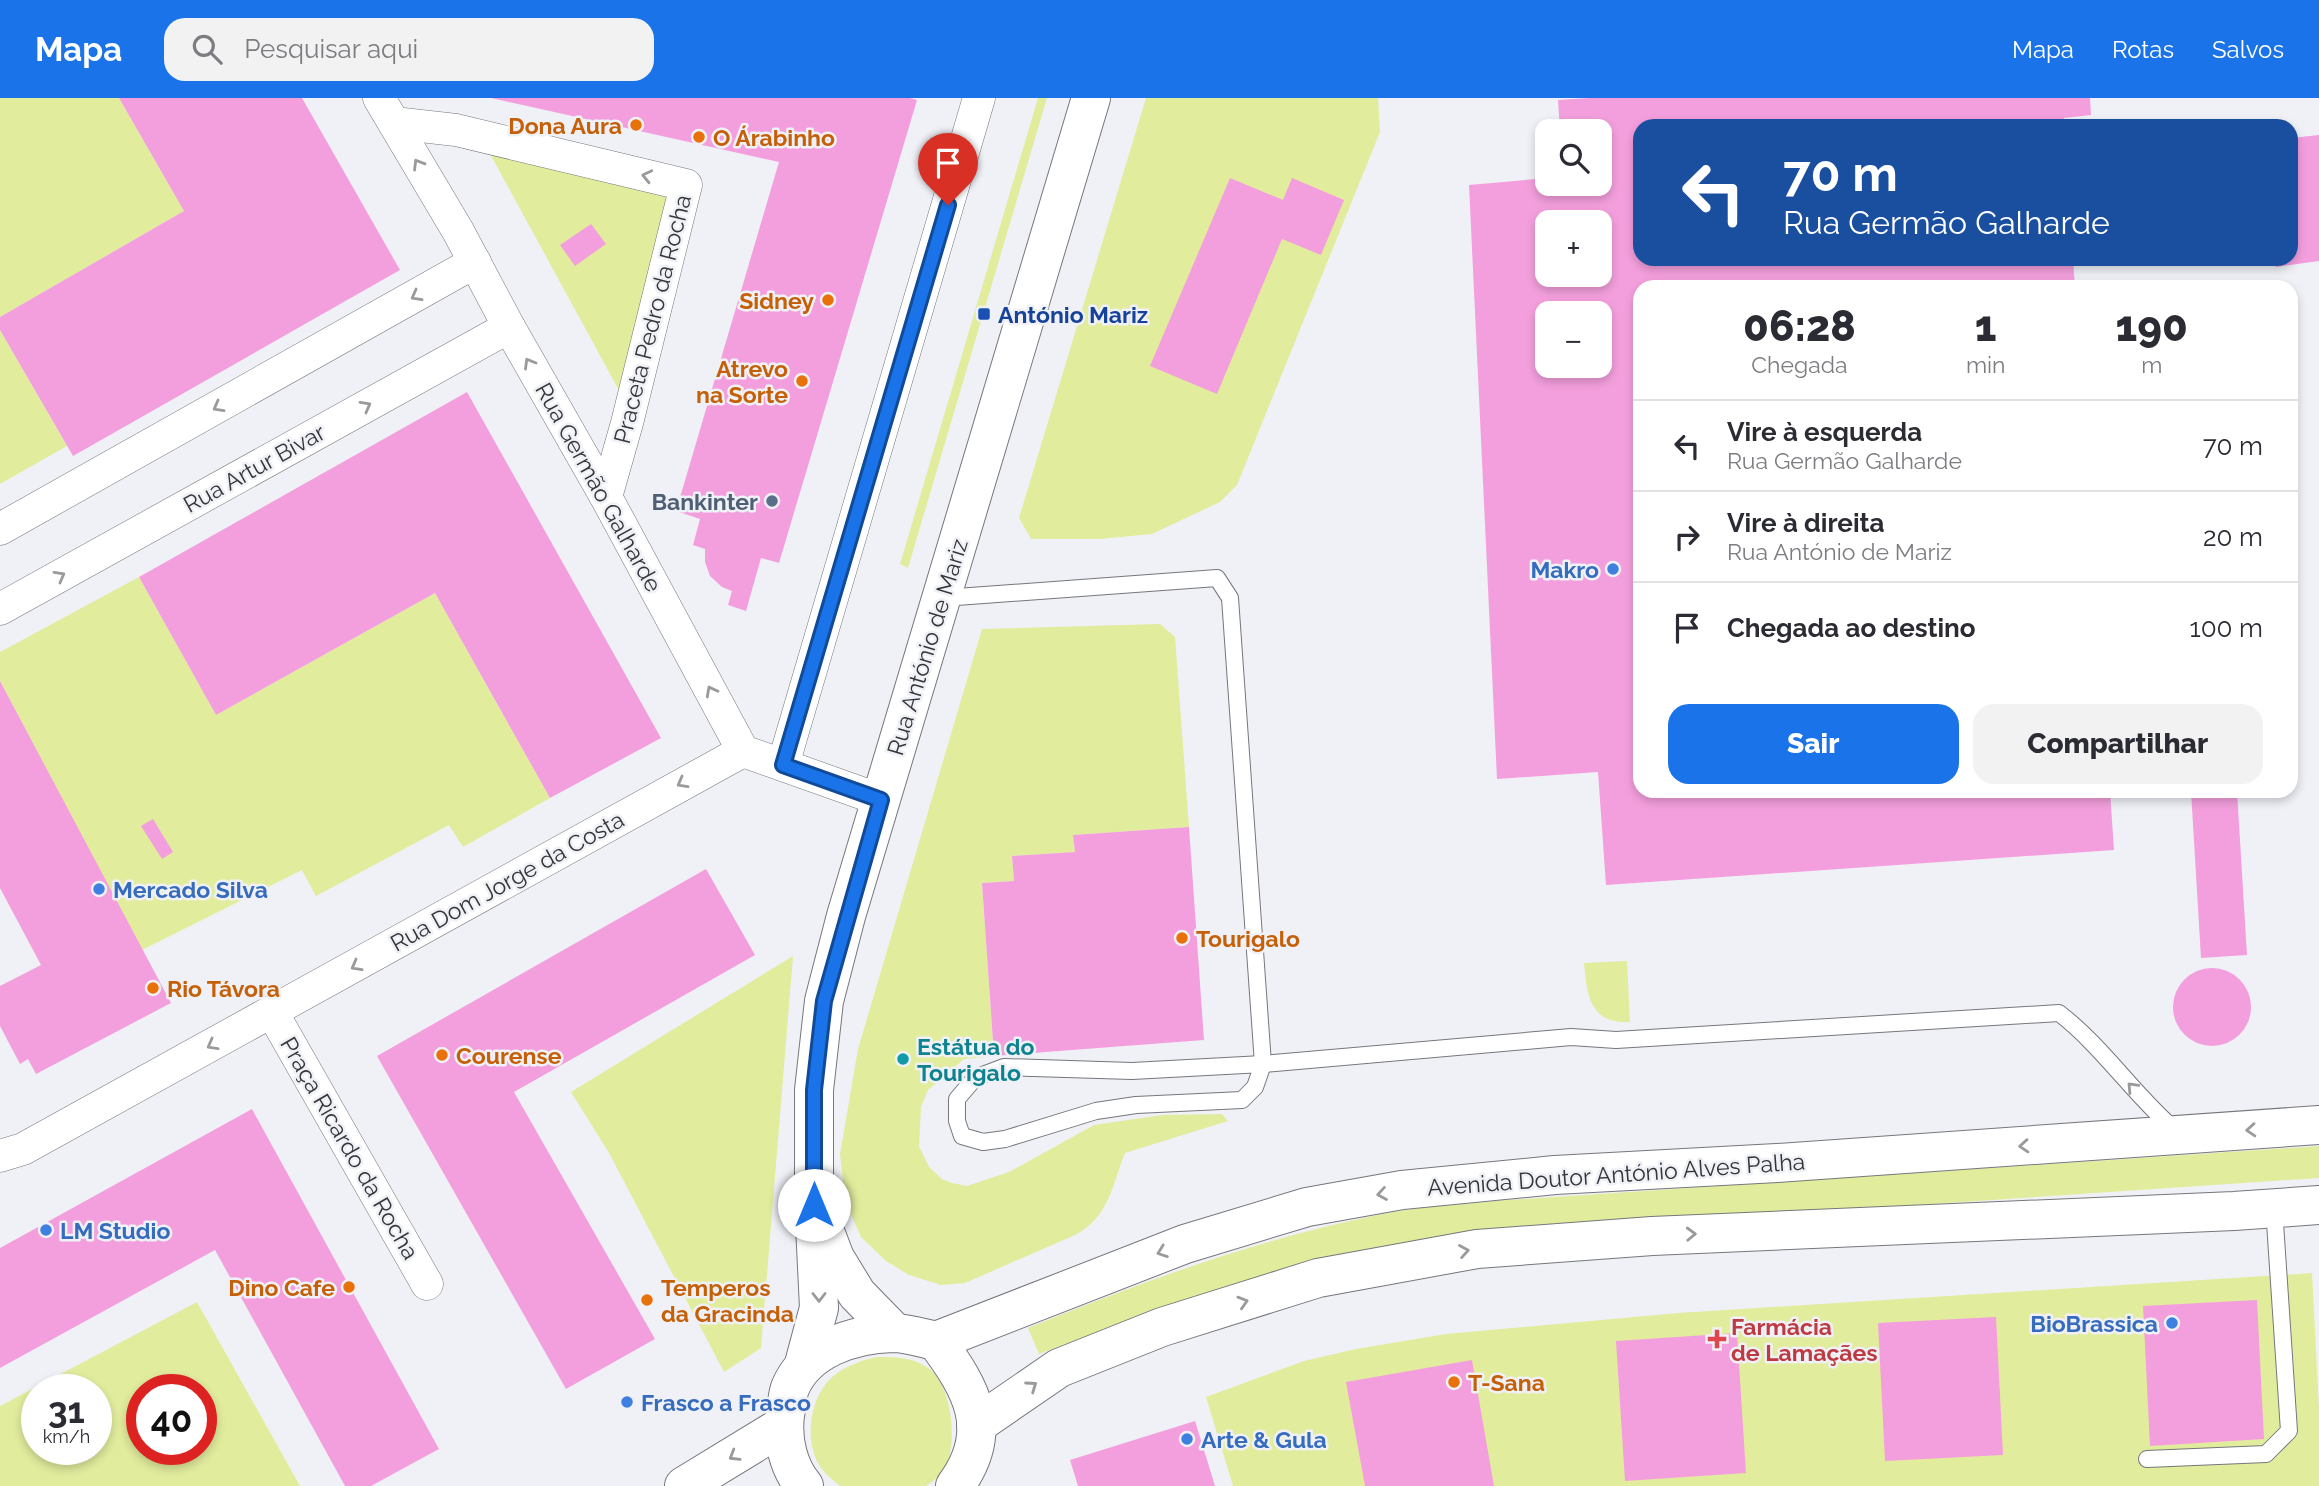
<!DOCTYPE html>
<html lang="pt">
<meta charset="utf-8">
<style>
body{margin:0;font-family:Raleway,sans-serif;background:#f2f2f3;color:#2b2b33;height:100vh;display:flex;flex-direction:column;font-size:26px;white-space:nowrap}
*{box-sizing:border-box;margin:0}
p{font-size:23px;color:#7c7c81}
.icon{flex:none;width:38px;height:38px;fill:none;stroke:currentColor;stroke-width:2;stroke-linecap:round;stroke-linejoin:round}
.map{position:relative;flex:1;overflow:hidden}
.side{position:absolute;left:1633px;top:182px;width:665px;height:518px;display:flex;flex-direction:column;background:#fff;border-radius:21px;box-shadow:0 4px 10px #0003}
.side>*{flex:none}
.hud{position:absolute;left:1633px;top:21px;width:665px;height:147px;border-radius:21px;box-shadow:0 4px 10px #0003;background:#1a4fa0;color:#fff;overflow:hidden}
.buttons{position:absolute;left:1535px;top:21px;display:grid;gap:14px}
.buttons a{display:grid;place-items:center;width:77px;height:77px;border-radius:14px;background:#fff;box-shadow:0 4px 10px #0003;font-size:35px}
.speed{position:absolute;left:21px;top:1276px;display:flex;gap:14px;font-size:35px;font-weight:700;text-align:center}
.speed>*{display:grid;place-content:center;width:91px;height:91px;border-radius:50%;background:#fff;box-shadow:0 4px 10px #0003;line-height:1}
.speed small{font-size:18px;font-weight:400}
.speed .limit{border:10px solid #d22;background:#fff;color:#111}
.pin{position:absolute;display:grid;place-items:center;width:60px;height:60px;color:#fff;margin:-72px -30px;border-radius:50% 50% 50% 0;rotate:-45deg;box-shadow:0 0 7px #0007}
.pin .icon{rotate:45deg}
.me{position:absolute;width:77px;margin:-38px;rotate:0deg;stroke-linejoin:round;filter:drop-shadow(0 0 5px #0008)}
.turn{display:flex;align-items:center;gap:24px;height:147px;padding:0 35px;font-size:32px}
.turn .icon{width:91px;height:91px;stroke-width:2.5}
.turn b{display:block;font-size:49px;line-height:60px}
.eta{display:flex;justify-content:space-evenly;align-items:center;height:119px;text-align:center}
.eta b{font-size:42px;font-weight:800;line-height:49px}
.action{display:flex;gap:14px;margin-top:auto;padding:14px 35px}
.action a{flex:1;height:80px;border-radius:21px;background:#1a73e8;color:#fff;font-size:28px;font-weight:800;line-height:80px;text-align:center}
.action a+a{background:#f2f2f3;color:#2b2b33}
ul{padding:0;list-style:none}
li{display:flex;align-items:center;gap:21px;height:91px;padding:0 35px;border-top:2px solid #e1e1e2}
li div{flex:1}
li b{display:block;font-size:26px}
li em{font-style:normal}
header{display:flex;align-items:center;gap:42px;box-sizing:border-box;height:98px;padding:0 35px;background:#1a73e8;color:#fff}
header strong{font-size:33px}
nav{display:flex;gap:38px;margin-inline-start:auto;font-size:24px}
.search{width:490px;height:63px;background:#f2f2f3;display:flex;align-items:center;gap:18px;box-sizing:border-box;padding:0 24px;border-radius:21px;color:#7c7c81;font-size:26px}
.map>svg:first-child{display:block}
.green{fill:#e2ec9d;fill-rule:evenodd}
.building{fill:#f49fdd;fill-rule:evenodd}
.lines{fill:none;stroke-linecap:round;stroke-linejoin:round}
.lane-casing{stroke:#75777c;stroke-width:18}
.street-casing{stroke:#75777c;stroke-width:33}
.secondary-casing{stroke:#75777c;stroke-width:40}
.lane{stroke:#fff;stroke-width:16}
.street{stroke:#fff;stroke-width:32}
.secondary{stroke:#fff;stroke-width:38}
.oneway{stroke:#9a9a9c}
.route-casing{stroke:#114b97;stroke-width:18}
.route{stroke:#1a73e8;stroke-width:12}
.food-dot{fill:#e8710a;stroke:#eff1f7;stroke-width:2.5}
.transit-dot{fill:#1a4fb4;stroke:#eff1f7;stroke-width:2.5}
.service-dot{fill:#5c6f8a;stroke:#eff1f7;stroke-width:2.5}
.shop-dot{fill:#3f7fe0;stroke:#eff1f7;stroke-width:2.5}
.culture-dot{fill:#0f9aa8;stroke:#eff1f7;stroke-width:2.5}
.health-dot{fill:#e0444e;stroke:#eff1f7;stroke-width:2.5}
.labels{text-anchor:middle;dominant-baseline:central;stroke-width:5;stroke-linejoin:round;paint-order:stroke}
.food-label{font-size:23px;font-weight:bold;fill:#c56008;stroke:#eff1f7;text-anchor:start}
.transit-label{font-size:23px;font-weight:bold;fill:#164399;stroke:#eff1f7;text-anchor:start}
.street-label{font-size:23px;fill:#353638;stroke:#eff1f7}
.service-label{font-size:23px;font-weight:bold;fill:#4e5e75;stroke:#eff1f7;text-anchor:end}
.shop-label{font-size:23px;font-weight:bold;fill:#366cbe;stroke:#eff1f7;text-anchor:start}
.culture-label{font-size:23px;font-weight:bold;fill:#0d838f;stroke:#eff1f7;text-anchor:start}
.health-label{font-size:23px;font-weight:bold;fill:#be3a42;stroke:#eff1f7;text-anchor:start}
</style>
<header>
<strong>Mapa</strong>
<div class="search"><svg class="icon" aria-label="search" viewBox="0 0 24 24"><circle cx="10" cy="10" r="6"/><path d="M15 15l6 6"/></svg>Pesquisar aqui</div>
<nav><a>Mapa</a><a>Rotas</a><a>Salvos</a></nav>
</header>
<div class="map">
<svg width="2319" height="1388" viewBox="0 0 2319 1388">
<rect width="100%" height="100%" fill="#eff1f7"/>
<!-- green -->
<g class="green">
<path d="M0,0H119L184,113L0,219Z"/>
<path d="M1038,0H1047L908,470L900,466Z"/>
<path d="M1146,0H1378L1380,34L1237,387L1220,404L1152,436L1100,441H1031L1019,420Z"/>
<path d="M489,54L670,97L621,296Z"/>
<path d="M0,232L67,348L0,386Z"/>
<path d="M139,479L216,617L435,495L550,700L463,749L449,727L316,798L302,772L142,852L0,583V554Z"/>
<path d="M1160,526L1175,539L1189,729L1074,737L1075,754L1012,758L1014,783L982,785L994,958L964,961L928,992L921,1009L919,1048L929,1069L942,1081L952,1085L967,1088L1009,1074L1094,1027L1162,1017L1222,1016L1228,1023L1125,1055C1112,1088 1109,1119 1075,1137L965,1185L941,1187L909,1177L886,1163L861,1139L845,1102L840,1056L858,951L982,531Z"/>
<path d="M793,858L761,1250L724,1274L609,1055L571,994Z"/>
<path d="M1627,863L1630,924C1590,926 1587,898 1584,865Z"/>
<path d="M2319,1048V1080L1574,1130L1171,1206L1039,1256L1028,1230C1144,1183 1269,1137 1393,1114C1426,1108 1460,1107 1494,1103Z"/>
<path d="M2312,1175L2319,1311V1388H1233L1206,1299L1304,1263L1356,1251L1446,1236L1678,1215Z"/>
<path d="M197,1204L300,1388H0V1308ZM37,1292H96V1351H37ZM142,1292H201V1351H142Z"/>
<path d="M876,1259C896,1259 916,1259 932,1273C952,1292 958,1346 945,1370C942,1377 932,1384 926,1388H840C834,1383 826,1377 821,1370C804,1345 809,1305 828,1283C840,1270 859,1263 876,1259Z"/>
</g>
<!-- building -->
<g class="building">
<path d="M119,0H302L400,172L73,358L0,232V219L184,113Z"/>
<path d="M491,0H910L917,2L779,465L761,460L746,513L728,507L732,493L722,489L710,478L705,464V451L693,447L700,421L676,413L779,64Z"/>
<path d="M1589,0H2090L2091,17L2064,20V28H1640V161H2073L2075,189H1640V693H2110L2114,752L1606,787L1598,674L1497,681L1469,87L1547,80V86H1600V33H1560L1558,2ZM1547,124H1600V177H1547ZM1547,215H1600V268H1547Z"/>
<path d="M2319,37V163L2276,169L2275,161H2291V40Z"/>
<path d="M1230,80L1283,102L1292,80L1344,102L1321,157L1282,141L1217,296L1150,268Z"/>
<path d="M591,126L606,146L575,168L560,147Z"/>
<path d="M467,294L661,640L550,700L435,495L216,617L139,479Z"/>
<path d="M0,583L171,905L36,976L28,961L20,966L0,928V888L41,867L0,790Z"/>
<path d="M2191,693H2237L2247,857L2201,860Z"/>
<path d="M153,721L173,754L162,761L141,728Z"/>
<path d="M1189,729L1204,942L994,958L982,785L1014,783L1012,758L1075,754L1073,737Z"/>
<path d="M706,771L755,857L514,994L655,1241L566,1291L377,958Z"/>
<circle cx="2212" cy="909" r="39"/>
<path d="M252,1011L439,1351L371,1388H345L215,1152L0,1270V1150Z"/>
<path d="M2257,1202L2264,1341L2150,1348L2143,1208Z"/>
<path d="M1996,1219L2003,1357L1885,1363L1878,1225Z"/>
<path d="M1737,1235L1746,1375L1625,1383L1616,1243Z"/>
<path d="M1472,1262L1494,1388H1365L1346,1284Z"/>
<path d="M1195,1323L1215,1388H1078L1070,1362Z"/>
</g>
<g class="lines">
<defs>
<g id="lane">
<path d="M943,500L1217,480L1230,500L1263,966L1571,939L1616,942L2059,915C2103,949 2134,997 2176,1033"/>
<path d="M1263,966L1255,989L1242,1002L1136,1007L1096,1013L1005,1041L983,1044L962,1038L957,1023V1001L975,980L1004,969L1132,973Z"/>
<path d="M2147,1361L2266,1356L2289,1333L2274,1110"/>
</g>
<g id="street">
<path d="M379,0L458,133L509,229L606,399L743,653L881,702"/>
<path d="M394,25L456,32L686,87L627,325L606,399"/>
<path d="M0,431L475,164"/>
<path d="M0,511L509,229"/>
<path d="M783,667L979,0"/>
<path d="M272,914L427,1186"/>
<path d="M0,1058L23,1051L743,653"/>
</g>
<g id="secondary">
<path d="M824,1131L835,1160L857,1196L895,1235"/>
<path d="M936,1243L1185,1146L1307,1109L1402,1092L1555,1077L1777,1065L2319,1027"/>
<path d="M804,1266L819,1210L814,1107V992L824,903L846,818L1091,0"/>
<path d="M976,1327L1059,1270L1162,1229L1318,1180L1477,1151L1652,1138L2234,1113L2319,1107"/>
<path d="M684,1388L784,1327"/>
<path d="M804,1388C788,1369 782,1341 785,1317C787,1309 787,1298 790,1290C806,1251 853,1236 893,1235C907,1235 922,1240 936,1243C972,1291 996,1333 955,1388"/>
</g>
</defs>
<!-- lane casing -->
<use href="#lane" class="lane-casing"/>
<!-- street casing -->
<use href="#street" class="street-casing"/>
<!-- secondary casing -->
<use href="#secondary" class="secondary-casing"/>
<!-- lane -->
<use href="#lane" class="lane"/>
<!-- street -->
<use href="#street" class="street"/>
<!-- secondary -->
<use href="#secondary" class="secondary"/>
</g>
<!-- one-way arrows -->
<defs><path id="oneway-chevron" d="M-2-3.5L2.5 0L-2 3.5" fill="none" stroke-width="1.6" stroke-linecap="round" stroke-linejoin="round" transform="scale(1.75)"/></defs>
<g class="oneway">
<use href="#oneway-chevron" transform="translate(418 66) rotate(-121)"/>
<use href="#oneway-chevron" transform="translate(647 78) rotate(-167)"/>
<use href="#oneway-chevron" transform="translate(416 198) rotate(151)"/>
<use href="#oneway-chevron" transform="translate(529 265) rotate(-120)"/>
<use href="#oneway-chevron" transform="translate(366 308) rotate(-29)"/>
<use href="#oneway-chevron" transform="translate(218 309) rotate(151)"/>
<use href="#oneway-chevron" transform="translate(60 478) rotate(-29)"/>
<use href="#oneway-chevron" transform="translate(711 593) rotate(-118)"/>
<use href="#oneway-chevron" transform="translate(682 685) rotate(151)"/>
<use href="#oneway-chevron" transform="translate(356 868) rotate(151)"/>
<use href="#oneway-chevron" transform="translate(212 947) rotate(151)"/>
<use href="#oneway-chevron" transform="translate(2132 989) rotate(-133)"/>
<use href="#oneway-chevron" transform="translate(2251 1032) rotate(176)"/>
<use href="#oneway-chevron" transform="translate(2024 1048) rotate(176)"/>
<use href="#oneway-chevron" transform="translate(1382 1096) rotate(170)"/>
<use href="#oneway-chevron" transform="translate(1691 1136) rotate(-2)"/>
<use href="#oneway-chevron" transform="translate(1464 1153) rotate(-10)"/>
<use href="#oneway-chevron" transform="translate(1162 1154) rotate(160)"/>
<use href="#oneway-chevron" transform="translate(819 1199) rotate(90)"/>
<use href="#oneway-chevron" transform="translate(1243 1204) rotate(-17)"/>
<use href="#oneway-chevron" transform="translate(1032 1288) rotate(-35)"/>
<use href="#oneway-chevron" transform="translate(734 1358) rotate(149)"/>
</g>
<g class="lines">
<defs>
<path id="route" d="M814,1107V992L824,903L881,702L783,667L948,107"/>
</defs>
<!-- route casing -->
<use href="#route" class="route-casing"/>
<!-- route -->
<use href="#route" class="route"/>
</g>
<!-- markers -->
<g class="food-dot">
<circle cx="636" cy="27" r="7"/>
<circle cx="699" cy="39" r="7"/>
<circle cx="828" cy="202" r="7"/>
<circle cx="802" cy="283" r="7"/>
<circle cx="1182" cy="840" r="7"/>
<circle cx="153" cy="890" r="7"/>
<circle cx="442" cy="957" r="7"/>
<circle cx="349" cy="1189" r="7"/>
<circle cx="647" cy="1202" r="7"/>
<circle cx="1454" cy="1284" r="7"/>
</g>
<rect class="transit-dot" x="977" y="209" width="14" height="14" rx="3.5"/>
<circle class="service-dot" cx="772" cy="403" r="7"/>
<g class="shop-dot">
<circle cx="1613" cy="471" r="7"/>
<circle cx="99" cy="791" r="7"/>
<circle cx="46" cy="1132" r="7"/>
<circle cx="2172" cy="1225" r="7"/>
<circle cx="627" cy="1304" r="7"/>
<circle cx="1187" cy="1341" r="7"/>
</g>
<circle class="culture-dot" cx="903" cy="961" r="7"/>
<path class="health-dot" d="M1713.5 1230.5h7v7h7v7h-7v7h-7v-7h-7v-7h7z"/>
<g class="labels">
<!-- food labels -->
<g class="food-label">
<text x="622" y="27" text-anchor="end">Dona Aura</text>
<text x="713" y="39">O Árabinho</text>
<text x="814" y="202" text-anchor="end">Sidney</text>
<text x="788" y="270" text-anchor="end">Atrevo<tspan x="788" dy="26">na Sorte</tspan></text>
<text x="1196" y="840">Tourigalo</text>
<text x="167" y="890">Rio Távora</text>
<text x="456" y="957">Courense</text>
<text x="335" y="1189" text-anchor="end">Dino Cafe</text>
<text x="661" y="1189">Temperos<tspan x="661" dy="26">da Gracinda</tspan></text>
<text x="1468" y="1284">T-Sana</text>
</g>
<!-- transit labels -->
<g class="transit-label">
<text x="998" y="216">António Mariz</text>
</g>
<!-- street labels -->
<g class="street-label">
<text transform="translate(652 221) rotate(-76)">Praceta Pedro da Rocha</text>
<text transform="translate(254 370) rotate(-29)">Rua Artur Bivar</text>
<text transform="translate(599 389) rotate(61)">Rua Germão Galharde</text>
<text transform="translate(927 549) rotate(-73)">Rua António de Mariz</text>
<text transform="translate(507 783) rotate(-29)">Rua Dom Jorge da Costa</text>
<text transform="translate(350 1050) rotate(60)">Praça Ricardo da Rocha</text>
<text transform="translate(1616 1076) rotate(-4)">Avenida Doutor António Alves Palha</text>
</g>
<!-- service labels -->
<g class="service-label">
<text x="758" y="403">Bankinter</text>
</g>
<!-- shop labels -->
<g class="shop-label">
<text x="1599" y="471" text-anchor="end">Makro</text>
<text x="113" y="791">Mercado Silva</text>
<text x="60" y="1132">LM Studio</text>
<text x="2158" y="1225" text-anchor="end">BioBrassica</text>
<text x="641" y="1304">Frasco a Frasco</text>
<text x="1201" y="1341">Arte &amp; Gula</text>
</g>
<!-- culture labels -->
<g class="culture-label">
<text x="917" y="948">Estátua do<tspan x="917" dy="26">Tourigalo</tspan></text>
</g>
<!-- health labels -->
<g class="health-label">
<text x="1731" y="1228">Farmácia<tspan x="1731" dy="26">de Lamaçães</tspan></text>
</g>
</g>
</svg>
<div class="buttons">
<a><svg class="icon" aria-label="search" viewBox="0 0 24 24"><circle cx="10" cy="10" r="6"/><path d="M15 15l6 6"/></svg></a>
<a>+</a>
<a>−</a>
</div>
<div class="speed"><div>31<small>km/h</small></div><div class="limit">40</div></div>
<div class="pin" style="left:948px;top:107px;background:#d93025"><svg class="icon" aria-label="arrive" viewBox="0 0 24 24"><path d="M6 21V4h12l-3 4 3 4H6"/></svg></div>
<svg class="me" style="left:814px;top:1107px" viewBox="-20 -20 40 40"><circle r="19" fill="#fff"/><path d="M0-13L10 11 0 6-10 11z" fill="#1a73e8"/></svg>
<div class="hud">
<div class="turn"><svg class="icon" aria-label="left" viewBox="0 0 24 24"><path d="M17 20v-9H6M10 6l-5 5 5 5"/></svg><div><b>70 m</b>Rua Germão Galharde</div></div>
</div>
<section class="side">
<div class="eta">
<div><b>06:28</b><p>Chegada</p></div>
<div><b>1</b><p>min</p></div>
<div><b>190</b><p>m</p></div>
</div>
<ul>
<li><svg class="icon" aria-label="left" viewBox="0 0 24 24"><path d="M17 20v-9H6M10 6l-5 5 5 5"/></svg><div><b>Vire à esquerda</b><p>Rua Germão Galharde</p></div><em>70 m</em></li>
<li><svg class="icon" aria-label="right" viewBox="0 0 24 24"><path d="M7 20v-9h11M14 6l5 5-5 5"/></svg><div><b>Vire à direita</b><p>Rua António de Mariz</p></div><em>20 m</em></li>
<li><svg class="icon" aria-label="arrive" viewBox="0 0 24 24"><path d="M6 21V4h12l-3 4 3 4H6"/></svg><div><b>Chegada ao destino</b></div><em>100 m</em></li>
</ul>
<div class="action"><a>Sair</a><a>Compartilhar</a></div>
</section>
</div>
